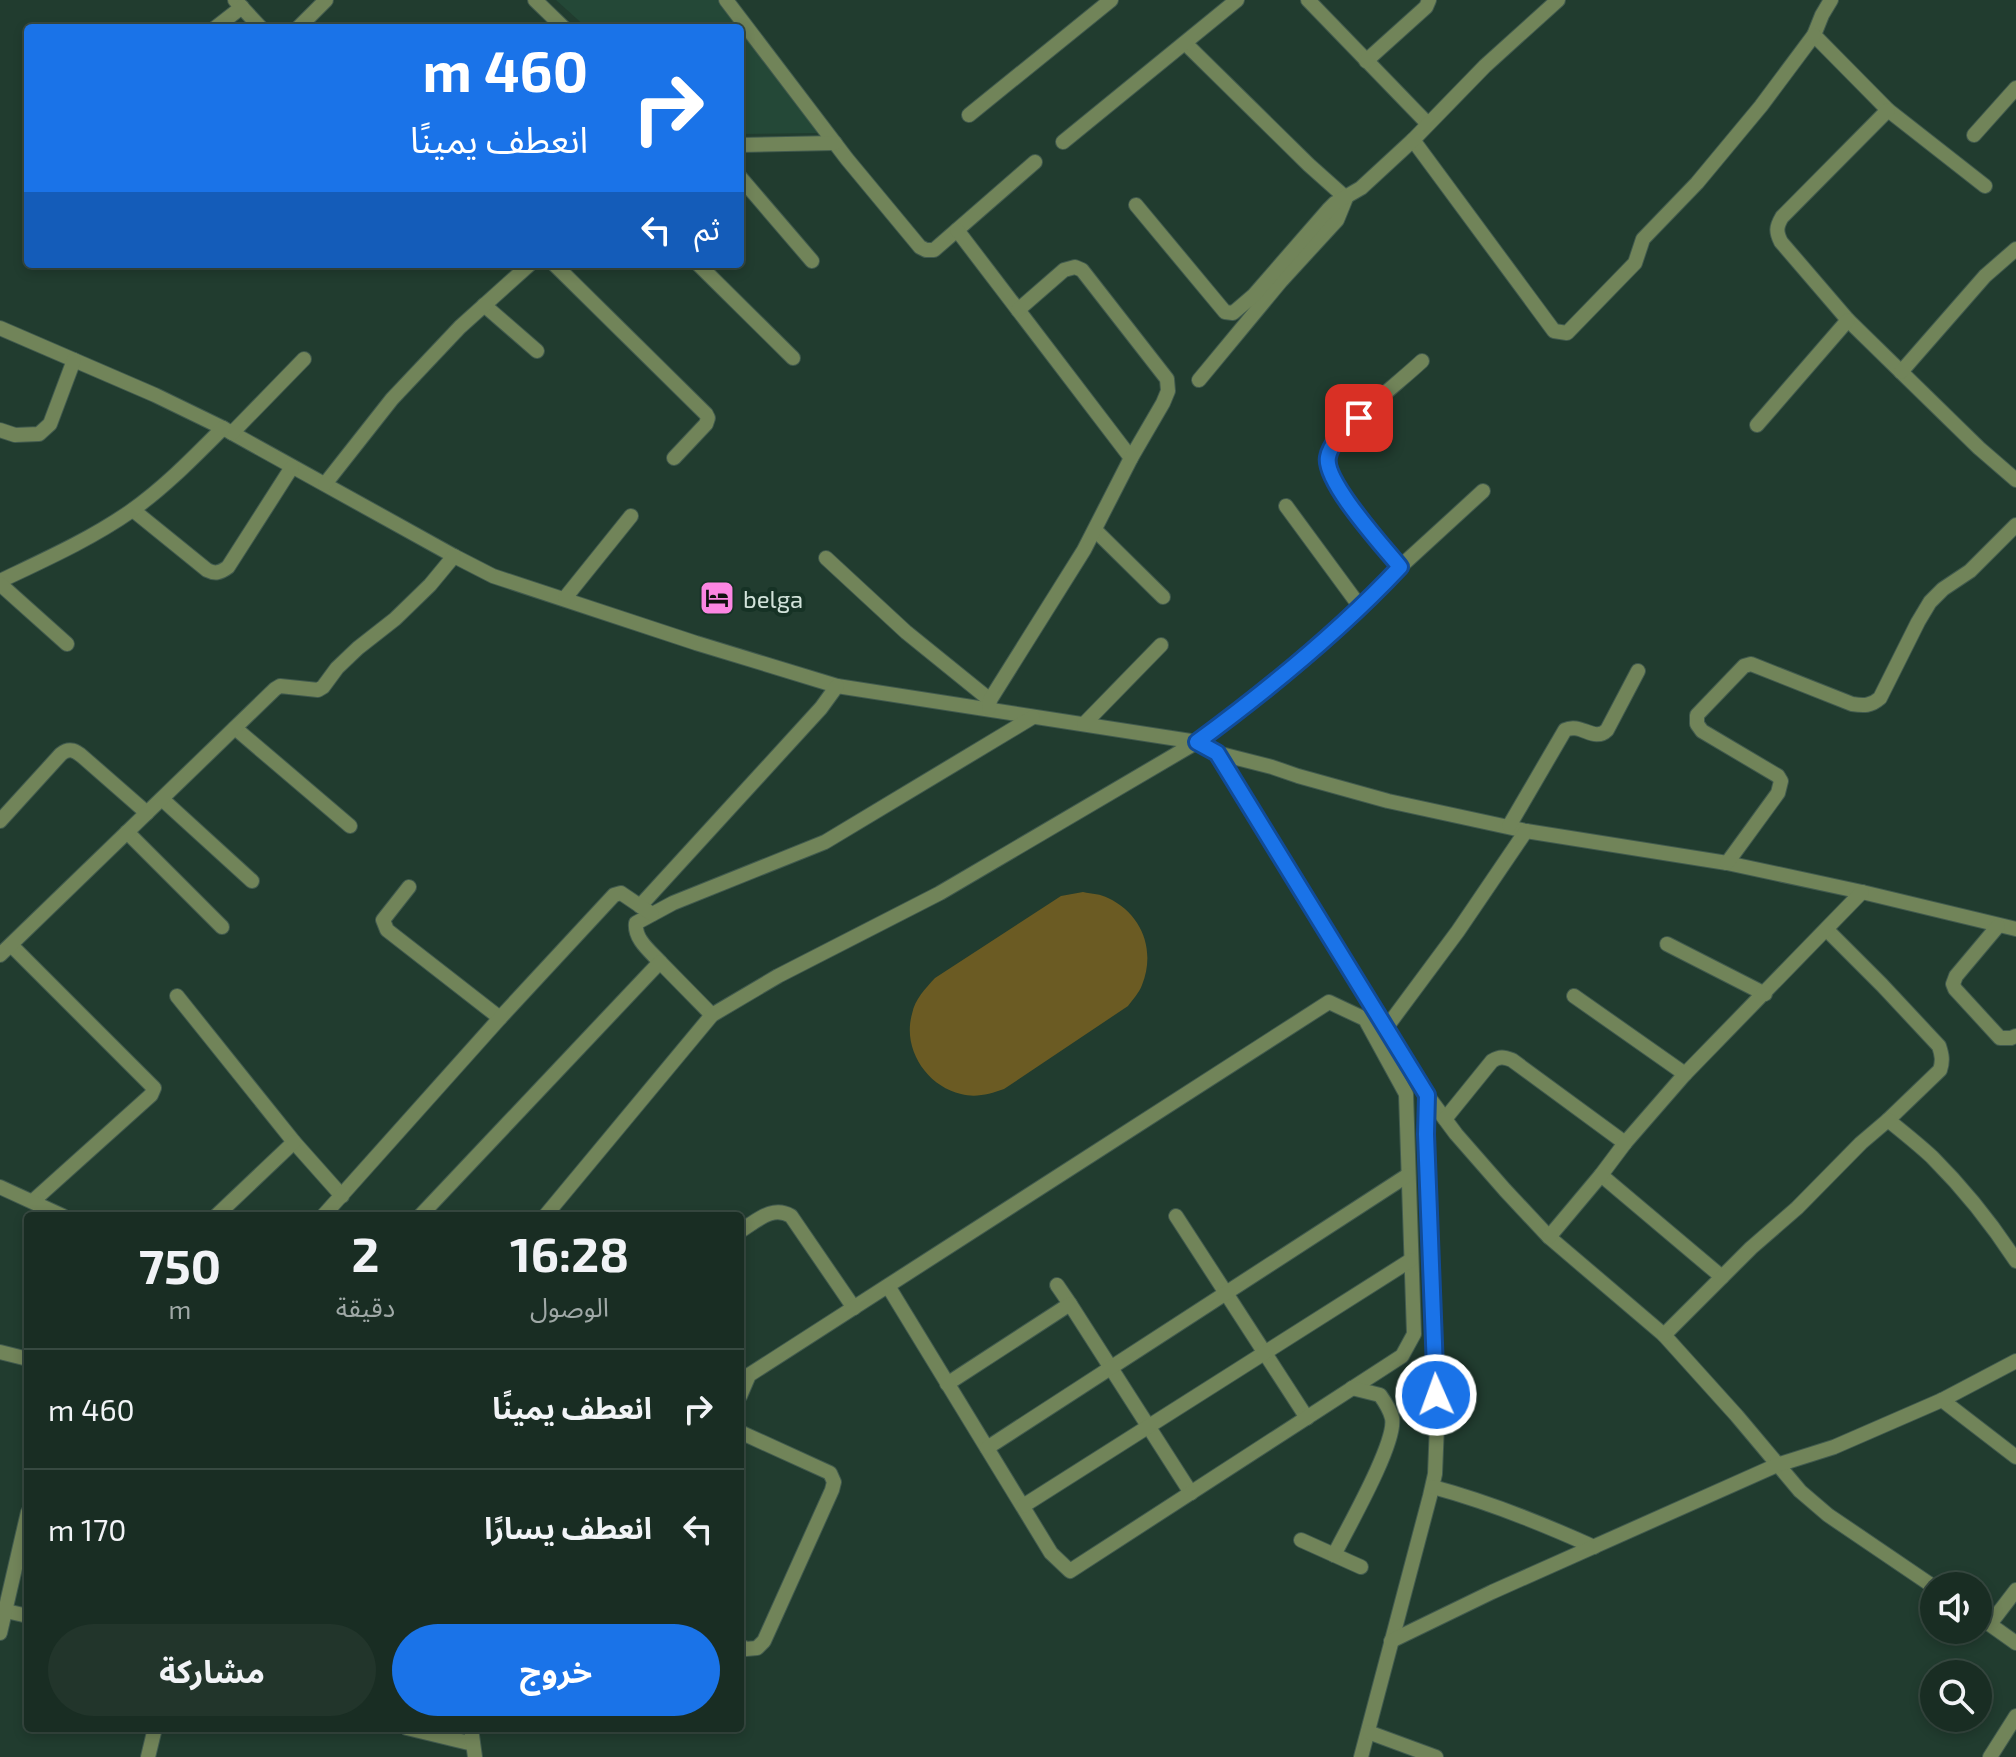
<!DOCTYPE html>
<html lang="ar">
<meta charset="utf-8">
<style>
body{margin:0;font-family:"Exo 2","Noto Sans Arabic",sans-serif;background:#22352b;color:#f1f3f6;direction:rtl;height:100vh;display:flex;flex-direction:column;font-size:30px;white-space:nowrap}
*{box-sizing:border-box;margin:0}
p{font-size:26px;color:#9fa8a6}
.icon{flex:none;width:44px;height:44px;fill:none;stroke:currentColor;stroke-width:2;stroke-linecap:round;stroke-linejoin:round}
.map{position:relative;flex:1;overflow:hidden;direction:ltr}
.sheet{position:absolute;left:24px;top:1212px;width:720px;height:520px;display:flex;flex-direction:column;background:#192d23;border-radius:8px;box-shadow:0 4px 12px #0003,0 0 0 2px #374941;direction:rtl}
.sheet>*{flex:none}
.hud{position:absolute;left:24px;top:24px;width:720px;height:244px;border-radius:8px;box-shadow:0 4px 12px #0003,0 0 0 2px #374941;direction:rtl;background:#1a73e8;color:#fff;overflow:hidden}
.controls{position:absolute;left:1920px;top:1572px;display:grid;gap:16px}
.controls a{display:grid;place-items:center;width:72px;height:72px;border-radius:50%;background:#192d23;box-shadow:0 4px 12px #0003,0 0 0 2px #374941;font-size:40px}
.pin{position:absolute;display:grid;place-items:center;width:68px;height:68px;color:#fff;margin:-34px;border-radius:16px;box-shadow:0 4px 12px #0006}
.me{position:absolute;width:88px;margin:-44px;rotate:358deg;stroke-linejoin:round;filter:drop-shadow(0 0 6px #0008)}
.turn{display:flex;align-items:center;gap:28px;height:168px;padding:0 24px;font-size:36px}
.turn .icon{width:104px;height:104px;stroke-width:2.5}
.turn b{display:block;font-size:56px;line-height:68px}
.then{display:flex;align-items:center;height:76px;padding:0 24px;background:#0003;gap:16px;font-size:30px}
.eta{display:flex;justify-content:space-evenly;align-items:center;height:136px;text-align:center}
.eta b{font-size:48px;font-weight:700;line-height:56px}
.cta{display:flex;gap:16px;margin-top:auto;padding:16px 24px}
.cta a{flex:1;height:92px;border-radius:48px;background:#1a73e8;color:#fff;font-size:32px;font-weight:700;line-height:92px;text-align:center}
.cta a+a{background:#22352b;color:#f1f3f6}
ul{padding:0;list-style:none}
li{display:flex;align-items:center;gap:24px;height:120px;padding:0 24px;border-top:2px solid #374941}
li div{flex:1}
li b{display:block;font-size:30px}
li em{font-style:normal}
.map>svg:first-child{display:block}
.built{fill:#244837}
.garden{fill:#6b5b23}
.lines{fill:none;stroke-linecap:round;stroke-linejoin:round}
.minor-casing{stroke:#415a4e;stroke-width:16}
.minor{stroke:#718459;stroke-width:14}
.route-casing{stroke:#114b97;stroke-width:20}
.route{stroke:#1a73e8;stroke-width:14}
.labels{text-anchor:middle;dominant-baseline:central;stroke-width:8;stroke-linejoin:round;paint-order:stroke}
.poi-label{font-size:24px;fill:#d2e2da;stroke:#163225;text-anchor:start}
</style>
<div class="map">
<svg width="2016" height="1757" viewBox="0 0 2016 1757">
<rect width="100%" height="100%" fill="#213c2f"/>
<!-- built -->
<path class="built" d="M556,0H720L818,129L817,133L740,134V28H587Z"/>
<!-- garden -->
<path class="garden" d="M1083,892C1092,894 1101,894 1108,898C1142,914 1156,950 1142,985C1139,993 1133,999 1128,1006L1004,1089C990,1094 976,1098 961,1094C927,1086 902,1049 912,1014C915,999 925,989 935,978L1061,896Z"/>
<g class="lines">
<defs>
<g id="minor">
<path d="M235,0L261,28"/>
<path d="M535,0L564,28"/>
<path d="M726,0L847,159L920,247L926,250H934L1035,162"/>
<path d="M1308,0L1428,124"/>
<path d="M1831,0L1822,15L1814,35L1888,110L1985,186"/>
<path d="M215,28L242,7"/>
<path d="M298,28L326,0"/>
<path d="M1185,43L1309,165L1346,198L1337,220L1281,281L1199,380"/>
<path d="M1366,61L1426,7L1429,0"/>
<path d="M1888,110L1782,217C1776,227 1776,232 1781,242L1848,320L1979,448L2016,480"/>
<path d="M969,115L1111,0"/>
<path d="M1974,135L2016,88"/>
<path d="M1413,140L1554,331L1567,333L1635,263L1643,239L1697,183L1761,106L1814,35"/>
<path d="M1063,142L1237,0"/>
<path d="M740,145L835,143"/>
<path d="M740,177L812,261"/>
<path d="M1136,205L1225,312L1233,313L1254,295L1328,210L1335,203L1361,188L1413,140L1485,66L1558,0"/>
<path d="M957,230L1131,458"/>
<path d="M554,264L706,414L708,418L706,424L674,458"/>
<path d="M698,264L793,358"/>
<path d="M484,305L537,351"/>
<path d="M0,328L155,395L223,428L454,556L493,576L696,643L837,686L1197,742L1217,753L1427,1095L1426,1134L1437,1424L1435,1474L1430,1496L1361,1757"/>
<path d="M1901,372L1985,276L2016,249"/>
<path d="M1757,425L1848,320"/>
<path d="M0,430L15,435L39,434L50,424L74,360"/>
<path d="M232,433L304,359"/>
<path d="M325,484L392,399L460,327L530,264"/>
<path d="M1286,506L1361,608"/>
<path d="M133,510L207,570C215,574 220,573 228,567L292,467"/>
<path d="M1095,530L1163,597"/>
<path d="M826,558L906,632L990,700"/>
<path d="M1400,567C1385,548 1330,486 1328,466C1327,457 1330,449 1335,443C1357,414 1395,386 1422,361"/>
<path d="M0,581C44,560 91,539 131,511C165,487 194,457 223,428"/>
<path d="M0,584L67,644"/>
<path d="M565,598L631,516"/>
<path d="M989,708L990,700L1084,550L1131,458L1163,403L1168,391L1167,379L1082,270L1075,267L1064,270L1018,310"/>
<path d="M1084,724L1161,645"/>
<path d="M235,728L350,826"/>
<path d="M1217,753L1272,767L1298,776L1388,801L1526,831L1727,863L1862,892L2016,929"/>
<path d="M162,799L252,881"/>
<path d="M0,821L61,754C70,747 76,751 83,757L147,813"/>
<path d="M1509,826L1565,730C1581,722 1594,743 1607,730L1638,671"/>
<path d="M127,832L222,927"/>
<path d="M1727,863L1778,793L1781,781L1778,776L1702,731L1697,724V715L1744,666L1751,664L1852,704C1864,706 1871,706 1880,698L1918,622L1930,602L1943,589L1970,571L2016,525"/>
<path d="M409,887L383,920L387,930L500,1018"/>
<path d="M640,906L821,708L837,686"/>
<path d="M1998,926L1956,976L1953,984L1955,989L2000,1038H2011L2016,1036"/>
<path d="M1827,930L1882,985L1939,1046C1942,1055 1943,1061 1940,1070L1888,1120"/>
<path d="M1667,944L1765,994"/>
<path d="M11,945L154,1088L151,1095L33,1201"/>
<path d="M0,955L275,689L280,686L318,690L323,687L337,668L358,648L395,619L430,585L454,556"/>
<path d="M660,962C650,951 634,939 636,923L673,903L825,842L1033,717"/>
<path d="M177,996L294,1142L342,1196"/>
<path d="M1574,996L1685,1074"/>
<path d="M1386,1028L1458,931L1526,831"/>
<path d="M1427,1095L1456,1134L1505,1190L1549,1237L1664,1335L1737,1416L1800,1491L1828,1515L1934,1587"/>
<path d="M1445,1119L1492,1061C1500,1056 1504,1057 1512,1060L1625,1143"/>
<path d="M1601,1175L1722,1277"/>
<path d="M0,1187L63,1216"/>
<path d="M216,1216L294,1142"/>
<path d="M323,1216L500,1018L614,895L621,893L652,914"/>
<path d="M420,1216L660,962L712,1015"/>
<path d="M545,1216L712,1015L778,976L940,893L1197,742L1294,668L1361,608L1400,567L1483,491"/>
<path d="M1176,1216L1307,1418"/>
<path d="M740,1231C757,1221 772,1205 791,1216L854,1308"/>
<path d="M1549,1237L1601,1175L1625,1143L1685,1074L1862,892"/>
<path d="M1057,1285L1070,1304"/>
<path d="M1664,1335L1751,1248L1797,1208L1861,1143L1888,1120C1903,1132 1918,1144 1932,1157C1963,1188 1992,1224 2016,1261"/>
<path d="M0,1352L28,1359"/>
<path d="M947,1384L1070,1304L1191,1493"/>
<path d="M740,1396L749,1375L1329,1002L1365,1019L1406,1094L1414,1334L1402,1356L1070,1571L1051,1553L888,1286"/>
<path d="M1942,1400L2016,1457"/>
<path d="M740,1432L830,1473L834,1482L832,1490L764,1641L757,1648L746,1649L740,1646"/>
<path d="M987,1448L1408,1175"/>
<path d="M1433,1487C1489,1502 1541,1523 1594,1547"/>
<path d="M1023,1506L1411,1260"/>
<path d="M1301,1540L1361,1567"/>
<path d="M1334,1555C1347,1529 1397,1442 1392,1418C1390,1410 1385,1402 1380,1395L1352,1388"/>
<path d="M6,1611L28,1616"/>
<path d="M1978,1616L2016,1643"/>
<path d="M1990,1624L2016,1590"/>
<path d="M0,1633L28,1512"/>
<path d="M1391,1641L1492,1592L1777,1465L1834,1447L1942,1400L2016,1361"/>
<path d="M407,1728L473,1744"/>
<path d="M471,1728L475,1757"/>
<path d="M1368,1732L1436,1757"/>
<path d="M148,1757L155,1728"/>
<path d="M1990,1757L2016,1716"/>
</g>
</defs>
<!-- minor casing -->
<use href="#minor" class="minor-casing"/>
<!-- minor -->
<use href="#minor" class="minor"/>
</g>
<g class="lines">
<defs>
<path id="route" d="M1359,418C1348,429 1331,441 1328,457C1323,481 1384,547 1400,567C1338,633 1269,689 1197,742L1217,753L1427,1095L1426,1134L1436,1395"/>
</defs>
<!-- route casing -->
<use href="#route" class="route-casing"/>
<!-- route -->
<use href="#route" class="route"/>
</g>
<!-- icons -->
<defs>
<symbol id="hotel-square" viewBox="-11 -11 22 22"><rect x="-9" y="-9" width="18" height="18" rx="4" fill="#fc86e3" stroke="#163225"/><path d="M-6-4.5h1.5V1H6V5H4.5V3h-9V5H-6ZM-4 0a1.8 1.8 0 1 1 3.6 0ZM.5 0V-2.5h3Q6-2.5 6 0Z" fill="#111"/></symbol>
</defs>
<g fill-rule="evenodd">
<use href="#hotel-square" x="697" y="578" width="40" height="40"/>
</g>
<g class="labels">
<!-- poi labels -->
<g class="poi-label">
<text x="743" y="598">belga</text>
</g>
</g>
</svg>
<div class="controls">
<a><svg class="icon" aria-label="sound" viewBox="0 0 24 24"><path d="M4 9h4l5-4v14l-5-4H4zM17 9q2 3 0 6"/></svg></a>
<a><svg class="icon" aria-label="search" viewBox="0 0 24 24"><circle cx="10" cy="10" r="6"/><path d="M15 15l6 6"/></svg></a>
</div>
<div class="pin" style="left:1359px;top:418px;background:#d93025"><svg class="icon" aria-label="arrive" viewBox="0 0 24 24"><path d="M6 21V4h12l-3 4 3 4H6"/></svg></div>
<svg class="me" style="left:1436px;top:1395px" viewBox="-20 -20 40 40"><circle r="17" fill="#1a73e8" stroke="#fff" stroke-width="3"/><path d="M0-11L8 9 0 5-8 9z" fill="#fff"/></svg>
<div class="hud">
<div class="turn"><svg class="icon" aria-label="right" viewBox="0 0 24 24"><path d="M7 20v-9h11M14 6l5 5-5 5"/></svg><div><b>460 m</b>انعطف يمينًا</div></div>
<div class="then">ثم<svg class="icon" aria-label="left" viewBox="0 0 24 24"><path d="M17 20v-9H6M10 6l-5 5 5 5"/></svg></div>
</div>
<section class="sheet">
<div class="eta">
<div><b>16:28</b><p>الوصول</p></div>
<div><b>2</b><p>دقيقة</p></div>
<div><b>750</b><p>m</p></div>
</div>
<ul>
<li><svg class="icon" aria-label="right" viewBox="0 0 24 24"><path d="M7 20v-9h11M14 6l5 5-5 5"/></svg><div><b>انعطف يمينًا</b></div><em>460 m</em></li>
<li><svg class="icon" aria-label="left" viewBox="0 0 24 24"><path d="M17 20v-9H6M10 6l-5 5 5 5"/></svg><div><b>انعطف يسارًا</b></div><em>170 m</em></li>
</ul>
<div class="cta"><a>خروج</a><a>مشاركة</a></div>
</section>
</div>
